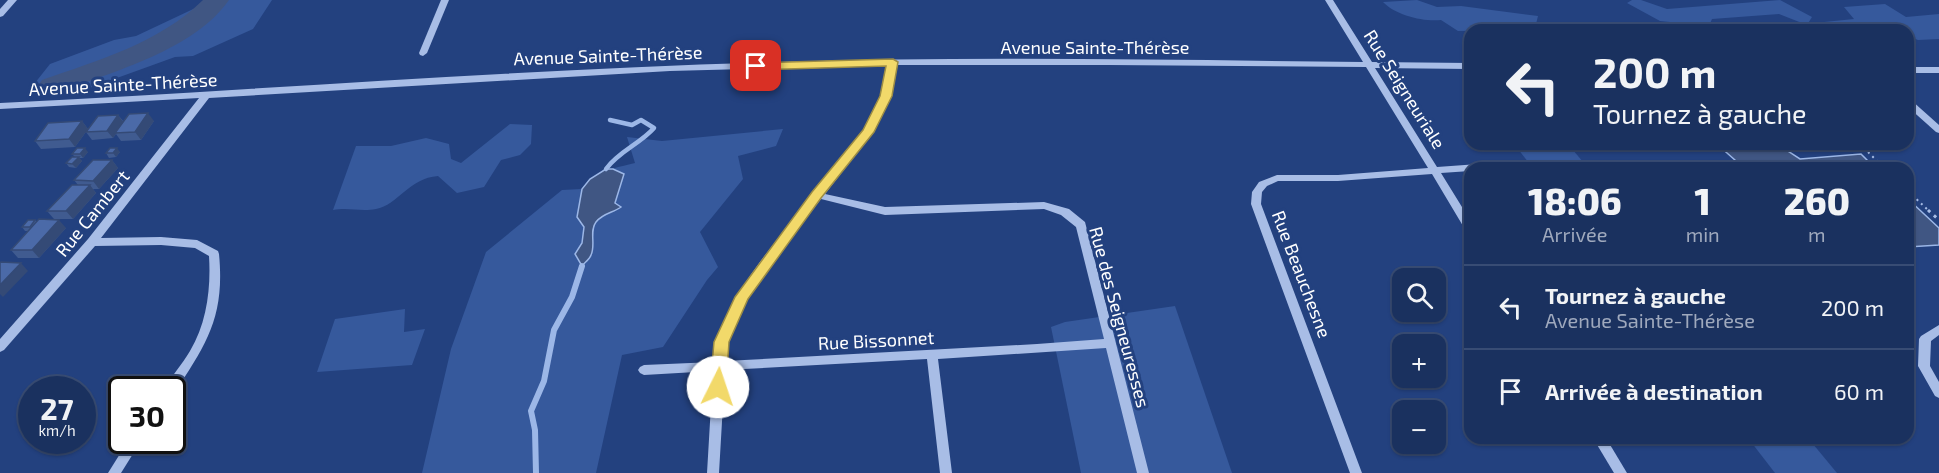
<!DOCTYPE html>
<html lang="fr">
<meta charset="utf-8">
<style>
body{margin:0;font-family:"Exo 2",sans-serif;background:#233965;color:#f1f3f6;height:100vh;display:flex;flex-direction:column;font-size:22px;white-space:nowrap}
*{box-sizing:border-box;margin:0}
p{font-size:20px;color:#9fa9bd}
.icon{flex:none;width:33px;height:33px;fill:none;stroke:currentColor;stroke-width:2;stroke-linecap:round;stroke-linejoin:round}
.map{position:relative;flex:1;overflow:hidden}
.drawer{position:absolute;left:1464px;top:162px;width:450px;height:282px;display:flex;flex-direction:column;background:#1a315f;border-radius:18px;box-shadow:0 2px 4px #0004,0 0 0 2px #384c74}
.drawer>*{flex:none}
.hud{position:absolute;left:1464px;top:24px;width:450px;height:126px;border-radius:18px;box-shadow:0 2px 4px #0004,0 0 0 2px #384c74;background:#1a315f;color:#f1f3f6;overflow:hidden}
.buttons{position:absolute;left:1392px;top:268px;display:grid;gap:12px}
.buttons a{display:grid;place-items:center;width:54px;height:54px;border-radius:12px;background:#1a315f;box-shadow:0 2px 4px #0004,0 0 0 2px #384c74;font-size:30px}
.speed{position:absolute;left:18px;top:376px;display:flex;gap:12px;font-size:30px;font-weight:700;text-align:center}
.speed>*{display:grid;place-content:center;width:78px;height:78px;border-radius:50%;background:#1a315f;box-shadow:0 2px 4px #0004,0 0 0 2px #384c74;line-height:1}
.speed small{font-size:15px;font-weight:400}
.speed .limit{border:3px solid #111;border-radius:9px;background:#fff;color:#111}
.pin{position:absolute;display:grid;place-items:center;width:51px;height:51px;color:#fff;margin:-26px;border-radius:12px;box-shadow:0 3px 9px #0006}
.me{position:absolute;width:66px;margin:-33px;rotate:4deg;stroke-linejoin:round;filter:drop-shadow(0 0 4px #0008)}
.turn{display:flex;align-items:center;gap:21px;height:126px;padding:0 30px;font-size:27px}
.turn .icon{width:78px;height:78px;stroke-width:2.5}
.turn b{display:block;font-size:42px;line-height:51px}
.eta{display:flex;justify-content:space-evenly;align-items:center;height:102px;text-align:center}
.eta b{font-size:36px;font-weight:800;line-height:42px}
ul{padding:0;list-style:none}
li{display:flex;align-items:center;gap:18px;height:84px;padding:0 30px;border-top:2px solid #384c74}
li div{flex:1}
li b{display:block;font-size:22px}
li em{font-style:normal}
.map>svg:first-child{display:block}
.green{fill:#36599c}
.water{fill:#405683;stroke:#9cb7e7;stroke-width:1.5}
.lines{fill:none;stroke-linecap:round;stroke-linejoin:round}
.stream-far1{stroke:#9cb7e7;stroke-width:4.5}
.stream{stroke:#9cb7e7;stroke-width:6}
.river{fill:#405683;fill-rule:evenodd}
.path-far1{stroke:#a8bde6;stroke-width:2;stroke-dasharray:2 4;stroke-linecap:butt}
.path{stroke:#a8bde6;stroke-width:3;stroke-dasharray:3 5;stroke-linecap:butt}
.minor{fill:#a8bde6;fill-rule:evenodd}
.wall{fill:#405b90}
.shaded-wall{fill:#344a76}
.building{fill:#4b6aa8;stroke:#344a76;stroke-width:1.5}
.route{fill:#f2d96a;stroke:#9d8d45;stroke-width:1.5}
.labels{text-anchor:middle;dominant-baseline:central;stroke-width:6;stroke-linejoin:round;paint-order:stroke}
.street-label{font-size:18px;fill:#fff;stroke:#23417f}
</style>
<div class="map">
<svg width="1939" height="473" viewBox="0 0 1939 473">
<rect width="100%" height="100%" fill="#23417f"/>
<!-- green -->
<g class="green">
<path d="M206,0H272L253,29L193,56L175,57L81,91L27,93L50,64L114,40L136,36L206,3Z"/>
<path d="M1417,0L1437,7L1461,6L1538,16L1536,24L1517,30L1458,31L1441,20C1423,22 1395,15 1383,2Z"/>
<path d="M1632,0H1641L1667,9L1780,0L1812,17L1807,25L1779,14L1712,19L1709,26L1660,21L1627,3Z"/>
<path d="M1885,4L1906,17L1939,14V39L1918,40L1908,36V30H1821L1814,23L1854,19L1844,7Z"/>
<path d="M510,124L532,125L531,144L520,155L501,160L484,187L457,193L438,176C409,178 398,205 376,209C360,212 349,207 333,210L356,146H391L426,138L449,144L451,159L461,163Z"/>
<path d="M783,129L776,146L738,156L743,179L700,232L718,267L707,280L663,347L622,355L596,473H422L451,349L486,252L562,190L582,189C598,169 612,169 635,163L627,137L662,141Z"/>
<path d="M1514,144H1568L1588,168H1533Z"/>
<path d="M1175,306L1232,473H1081L1051,327L1065,322Z"/>
<path d="M405,309L404,332L425,329L412,365L317,372L335,319Z"/>
<path d="M1748,438H1808L1837,473H1775Z"/>
</g>
<!-- water -->
<g class="water">
<path d="M1777,144L1800,159L1861,154L1875,168H1744L1718,145Z"/>
<path d="M606,169H613L624,174L615,203L621,207C613,213 603,213 596,222C589,231 596,245 591,255C590,259 584,263 582,266L575,254L582,243L584,227L577,217L582,189L590,179Z"/>
<path d="M1908,199L1939,228V245L1908,247Z"/>
</g>
<g class="lines">
<!-- stream-far1 -->
<path class="stream-far1" d="M606,169C619,151 640,144 654,128L641,120L632,125L610,120"/>
<!-- stream -->
<path class="stream" d="M536,473L535,430L531,411L544,381L554,330L572,297L582,266"/>
<!-- river -->
<path class="river" d="M203,0H229C194,50 114,71 60,92L51,94L42,92L38,86L42,80C99,60 159,43 203,0Z"/>
<!-- path-far1 -->
<g class="path-far1">
<path d="M1829,144L1831,147L1865,149L1884,168"/>
<path d="M1908,191L1929,211"/>
</g>
<!-- path -->
<path class="path" d="M1928,210L1939,220"/>
<!-- minor -->
<g class="minor">
<path d="M8,0H17L3,16L0,17V9Z"/>
<path d="M441,0H449L427,53L423,56L420,55L419,53Z"/>
<path d="M1325,0H1333L1372,62L1470,63V69L1375,68L1437,167L1520,161L1525,164L1520,167L1470,168V171L1441,173L1470,220V232L1466,231L1432,174L1338,181H1278L1267,186L1262,192L1261,204L1362,473H1350L1251,204L1252,192L1259,182L1277,175H1338L1428,168L1366,67L1109,65H897L891,96L873,132L825,194L885,207L1044,202L1069,209L1085,222L1149,473H1137L1106,348L938,359L952,473H940L927,359L725,370L719,473H707L713,371L644,375L640,373L638,370L640,367L644,365L714,362C722,298 774,245 812,197V193L816,192L864,131L881,96L888,65L670,71L209,98L101,238L161,237L197,240L218,251L219,254C225,316 207,344 174,393L172,394V390H164C171,376 182,365 190,351C207,323 211,288 209,256L195,248L161,245L95,246L4,350L0,352V339L88,239L199,98L0,109V103C260,90 520,69 780,62C974,56 1169,60 1363,62ZM821,199L885,215L1044,209L1061,215L1076,227L1104,339L1037,344L725,361C733,298 783,248 821,199Z"/>
<rect x="1908" y="67" width="31" height="6"/>
<path d="M1908,99L1911,100L1939,125V133L1936,132L1908,107Z"/>
<path d="M1939,325V335L1931,341L1930,366L1939,382V398L1935,396L1918,366L1919,339L1921,336Z"/>
<path d="M1593,438H1606L1627,473H1614Z"/>
<path d="M128,441H141L121,473H108Z"/>
</g>
</g>
<!-- wall -->
<g class="wall">
<path d="M118,115L124,122L154,121L141,140L121,141L116,134L113,138L92,140L86,132Z"/>
<path d="M82,121L88,129L75,147L41,149L35,141Z"/>
<path d="M88,152L83,158H79L82,161L76,168L69,167L66,163L75,157L72,154Z"/>
<path d="M120,152L116,157L109,158L106,153Z"/>
<path d="M112,160L118,168L99,189H93L96,193L73,219H54L47,211L78,185L74,180Z"/>
<path d="M35,220L37,222L66,228L39,258H18L11,250L28,231H25L22,227Z"/>
</g>
<!-- shaded-wall -->
<g class="shaded-wall">
<path d="M148,113L154,121L141,140L135,132Z"/>
<path d="M118,115L124,123L113,138L107,131Z"/>
<path d="M82,121L88,129L75,147L69,139Z"/>
<path d="M85,148L88,152L83,158L80,154Z"/>
<path d="M117,148L120,152L116,157L113,153Z"/>
<path d="M79,157L82,161L76,168L72,164Z"/>
<path d="M112,160L118,168L99,189L93,181Z"/>
<path d="M90,185L96,193L73,219L66,211Z"/>
<path d="M59,220L66,228L39,258L32,250Z"/>
<path d="M21,263L28,271L3,297L0,294V285Z"/>
</g>
<!-- building -->
<g class="building">
<path d="M148,113L135,132L115,133L129,114Z"/>
<path d="M118,115L107,131L86,132L98,116Z"/>
<path d="M82,121L69,139L35,141L48,123Z"/>
<path d="M77,148H85L80,154H72Z"/>
<path d="M110,148H117L113,153H106Z"/>
<path d="M72,157H79L72,164L66,163Z"/>
<path d="M93,160H112L93,181L74,180Z"/>
<path d="M72,185H90L66,211H47Z"/>
<path d="M39,219L59,220L32,250H11Z"/>
<path d="M28,220H35L30,227H22Z"/>
<path d="M1,262L21,263L0,285V263Z"/>
</g>
<!-- route -->
<path class="route" d="M893,59L898,62L892,96L874,132L821,198L748,299L729,342L726,387L723,392L718,394L712,392L710,387L714,342L735,297L812,192L863,130L880,96L886,66L756,70L750,66L756,63Z"/>
<g class="labels">
<!-- street labels -->
<g class="street-label">
<text x="1095" y="47">Avenue Sainte-Thérèse</text>
<text transform="translate(608 55) rotate(-2)">Avenue Sainte-Thérèse</text>
<text transform="translate(123 84) rotate(-3)">Avenue Sainte-Thérèse</text>
<text transform="translate(1405 89) rotate(58)">Rue Seigneuriale</text>
<text transform="translate(92 213) rotate(-51)">Rue Cambert</text>
<text transform="translate(1302 274) rotate(69)">Rue Beauchesne</text>
<text transform="translate(1120 317) rotate(75)">Rue des Seigneuresses</text>
<text transform="translate(876 340) rotate(-3)">Rue Bissonnet</text>
</g>
</g>
</svg>
<div class="buttons">
<a><svg class="icon" aria-label="search" viewBox="0 0 24 24"><circle cx="10" cy="10" r="6"/><path d="M15 15l6 6"/></svg></a>
<a>+</a>
<a>−</a>
</div>
<div class="speed"><div>27<small>km/h</small></div><div class="limit">30</div></div>
<div class="pin" style="left:756px;top:66px;background:#d93025"><svg class="icon" aria-label="arrive" viewBox="0 0 24 24"><path d="M6 21V4h12l-3 4 3 4H6"/></svg></div>
<svg class="me" style="left:718px;top:387px" viewBox="-20 -20 40 40"><circle r="19" fill="#fff"/><path d="M0-13L10 11 0 6-10 11z" fill="#f2d96a"/></svg>
<div class="hud">
<div class="turn"><svg class="icon" aria-label="left" viewBox="0 0 24 24"><path d="M17 20v-9H6M10 6l-5 5 5 5"/></svg><div><b>200 m</b>Tournez à gauche</div></div>
</div>
<section class="drawer">
<div class="eta">
<div><b>18:06</b><p>Arrivée</p></div>
<div><b>1</b><p>min</p></div>
<div><b>260</b><p>m</p></div>
</div>
<ul>
<li><svg class="icon" aria-label="left" viewBox="0 0 24 24"><path d="M17 20v-9H6M10 6l-5 5 5 5"/></svg><div><b>Tournez à gauche</b><p>Avenue Sainte-Thérèse</p></div><em>200 m</em></li>
<li><svg class="icon" aria-label="arrive" viewBox="0 0 24 24"><path d="M6 21V4h12l-3 4 3 4H6"/></svg><div><b>Arrivée à destination</b></div><em>60 m</em></li>
</ul>
</section>
</div>
